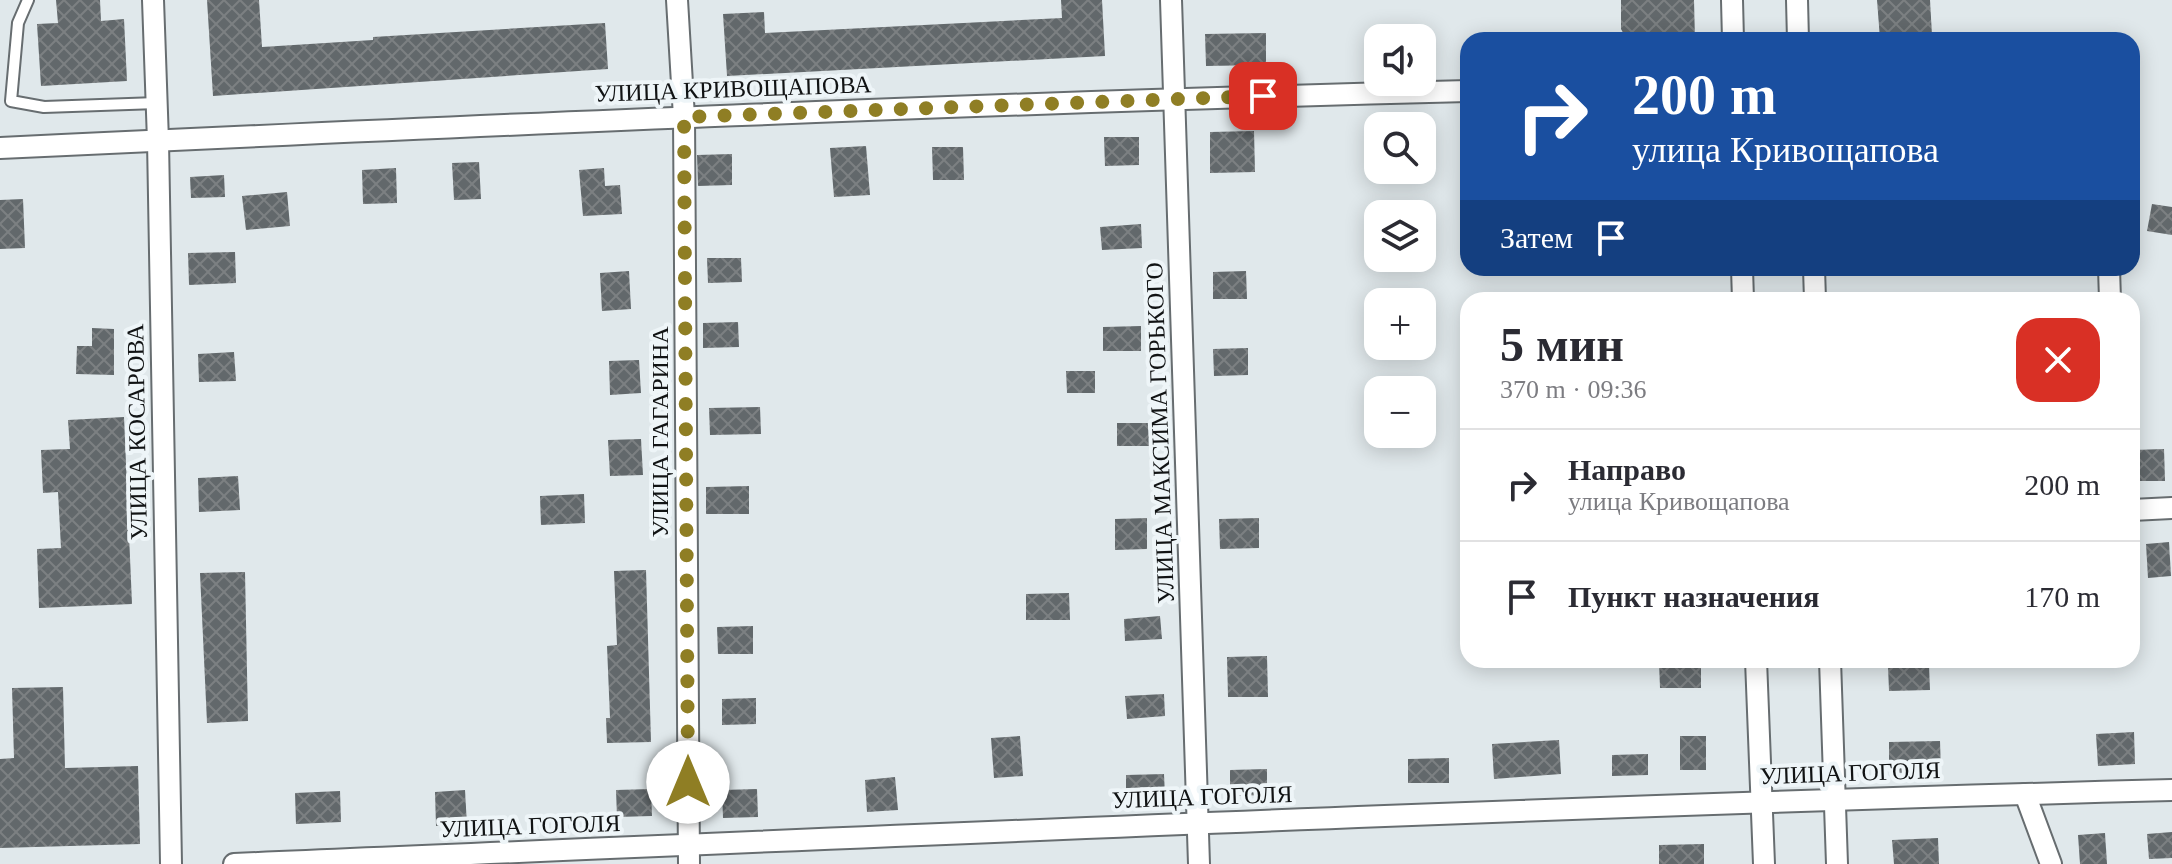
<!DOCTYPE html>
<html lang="ru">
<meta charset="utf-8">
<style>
body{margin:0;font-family:Georgia,serif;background:#f2f2f3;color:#2b2b33;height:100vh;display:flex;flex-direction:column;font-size:30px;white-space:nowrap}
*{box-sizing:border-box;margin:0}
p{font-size:26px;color:#7c7c81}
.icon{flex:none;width:44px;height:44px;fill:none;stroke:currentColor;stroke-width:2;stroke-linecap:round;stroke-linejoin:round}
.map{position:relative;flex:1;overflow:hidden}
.details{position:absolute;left:1460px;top:292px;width:680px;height:376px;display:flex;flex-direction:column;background:#fff;border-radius:24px;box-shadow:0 4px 20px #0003}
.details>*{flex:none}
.guide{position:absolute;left:1460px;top:32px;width:680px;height:244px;border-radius:24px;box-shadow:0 4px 20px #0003;background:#1a4fa0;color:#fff;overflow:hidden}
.fabs{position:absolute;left:1364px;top:24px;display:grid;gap:16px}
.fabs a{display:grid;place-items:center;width:72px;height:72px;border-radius:16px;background:#fff;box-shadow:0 4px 20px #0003;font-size:40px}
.pin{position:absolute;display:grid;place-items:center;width:68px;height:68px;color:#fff;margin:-34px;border-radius:16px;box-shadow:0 4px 12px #0006}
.me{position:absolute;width:88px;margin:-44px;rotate:0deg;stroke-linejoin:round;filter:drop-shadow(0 0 6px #0008)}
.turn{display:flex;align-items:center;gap:28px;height:168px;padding:0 40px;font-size:36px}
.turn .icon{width:104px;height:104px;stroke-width:2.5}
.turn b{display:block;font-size:56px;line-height:68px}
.then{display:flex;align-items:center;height:76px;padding:0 40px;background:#0003;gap:16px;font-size:30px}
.round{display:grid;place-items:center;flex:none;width:84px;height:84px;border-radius:24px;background:#f2f2f3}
.headline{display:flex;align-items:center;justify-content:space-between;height:136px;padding:0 40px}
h1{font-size:48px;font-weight:600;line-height:60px}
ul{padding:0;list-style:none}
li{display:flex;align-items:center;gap:24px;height:112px;padding:0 40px;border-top:2px solid #e1e1e2}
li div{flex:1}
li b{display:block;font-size:30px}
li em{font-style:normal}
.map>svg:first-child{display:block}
.building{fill:url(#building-cross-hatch)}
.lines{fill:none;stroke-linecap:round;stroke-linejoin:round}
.lane-casing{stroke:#676d70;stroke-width:14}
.street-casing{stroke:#676d70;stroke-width:24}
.lane{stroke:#fff;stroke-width:10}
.street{stroke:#fff;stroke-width:20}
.route{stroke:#8f7e24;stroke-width:14;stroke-dasharray:0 25.2}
.labels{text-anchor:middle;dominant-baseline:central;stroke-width:8;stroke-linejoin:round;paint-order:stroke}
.street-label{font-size:24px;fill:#111314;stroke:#eef5f8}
</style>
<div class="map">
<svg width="2172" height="864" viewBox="0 0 2172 864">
<defs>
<pattern id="building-cross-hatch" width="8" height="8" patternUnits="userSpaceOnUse" patternTransform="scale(2)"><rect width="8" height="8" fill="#62686b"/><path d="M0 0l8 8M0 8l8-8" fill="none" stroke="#7c8082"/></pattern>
</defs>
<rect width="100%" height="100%" fill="#e0e8eb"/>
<!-- building -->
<g class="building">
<path d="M56,0H100L101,21L124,19L127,81L41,86L37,24L58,23Z"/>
<path d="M207,0H259L262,47L373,40V37L605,23L608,69L213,96Z"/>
<path d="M1061,0H1102L1105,56L727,76L723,14L764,12L765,33L1062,18Z"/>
<path d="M1621,0H1694L1695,40H1627L1621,29Z"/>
<path d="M1877,0H1930L1932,35L1880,39Z"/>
<path d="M1266,33V65L1206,66L1205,34Z"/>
<path d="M1254,131L1255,172L1210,173V132Z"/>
<path d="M1104,137H1139V165L1105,166Z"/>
<path d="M866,146L870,195L834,197L830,148Z"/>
<path d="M932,147H963L964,180H933Z"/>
<path d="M732,154V185L698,186L697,155Z"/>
<path d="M479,162L481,199L454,200L452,163Z"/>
<path d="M396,168L397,203L363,204L362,170Z"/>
<path d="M604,168L605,186L620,185L622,214L583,216L579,170Z"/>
<path d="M224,175L225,197L191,198L190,177Z"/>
<path d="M287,192L290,226L246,230L242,196Z"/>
<path d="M23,199L25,248L0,249V200Z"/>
<path d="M2152,204L2172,207V235L2147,231Z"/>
<path d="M1141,224L1142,248L1102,250L1100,227Z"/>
<path d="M235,252L236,283L189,285L188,253Z"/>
<path d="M707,258H741L742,282L708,283Z"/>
<path d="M629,271L631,309L602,311L600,273Z"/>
<path d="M1246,271L1247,299H1213V272Z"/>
<path d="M738,322L739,347L703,348V323Z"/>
<path d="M1141,326V351H1103V327Z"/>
<path d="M92,328L114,329V375L76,374L77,346H92Z"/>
<path d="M1248,348V375L1214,376L1213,349Z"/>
<path d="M234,352L236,381L199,382L198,354Z"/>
<path d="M639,360L641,393L610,395L609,361Z"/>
<path d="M1066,371H1095V393H1067Z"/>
<path d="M760,407L761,434L710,435L709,408Z"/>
<path d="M124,417L132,604L39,608L37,549L61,548L58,492L43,493L41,450L70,449L68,420Z"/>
<rect x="1117" y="423" width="34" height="23"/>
<path d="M641,439L643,475L610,476L608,440Z"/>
<path d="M2164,449L2165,481H2134L2133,450Z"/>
<path d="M238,476L240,510L199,512L198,478Z"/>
<path d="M749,486V514H706V487Z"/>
<path d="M584,494L585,523L541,525L540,496Z"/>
<path d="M1147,518V549L1115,550V519Z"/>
<path d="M1259,518V548L1220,549L1219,519Z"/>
<path d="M2169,542L2171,576L2148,578L2146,544Z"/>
<path d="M646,570L651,742L607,743L606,718H610L607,646L617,645L614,571Z"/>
<path d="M245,572L248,721L207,723L200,573Z"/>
<path d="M1069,593L1070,620H1026V594Z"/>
<path d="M1160,616L1162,639L1125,641L1124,619Z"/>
<path d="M753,626V654H718L717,627Z"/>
<path d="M1267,656L1268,697H1228L1227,657Z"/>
<path d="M1701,661V688H1660L1659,662Z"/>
<path d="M1929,665L1930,690L1889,691L1888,666Z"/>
<path d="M63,687L65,768L138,766L140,844L0,848V759L14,758L12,688Z"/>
<path d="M1164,694L1165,716L1127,719L1125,696Z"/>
<path d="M756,698V724L722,725V699Z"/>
<path d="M2134,732L2135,764L2098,766L2096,734Z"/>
<path d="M1020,736L1023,776L994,778L991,738Z"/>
<rect x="1680" y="736" width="26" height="34"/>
<path d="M1559,740L1561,774L1494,779L1492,744Z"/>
<path d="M1940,741L1941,772L1889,773V742Z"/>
<path d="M1648,754V775L1612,776V755Z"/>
<path d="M1449,758V783H1408V759Z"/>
<path d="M1267,769V795L1230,796V770Z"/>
<path d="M1164,774L1165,796H1126V775Z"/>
<path d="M895,777L898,810L867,812L865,780Z"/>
<path d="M651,789L652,816L617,817L616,790Z"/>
<path d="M757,789L758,817L723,818L722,790Z"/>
<path d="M465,790L467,825L436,826L435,792Z"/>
<path d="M340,791L341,822L296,824L295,793Z"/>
<path d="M2172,832V858L2149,859L2147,834Z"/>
<path d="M2105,833L2107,864H2080L2078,835Z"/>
<path d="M1938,838L1939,864H1894L1892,840Z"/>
<path d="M1704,844V864H1659V845Z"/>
</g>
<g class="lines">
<defs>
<path id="lane" d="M28,0L18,23L11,101L44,107L157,103"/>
<g id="street">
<path d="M153,0L158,141L171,864"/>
<path d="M677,0L684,117L689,864"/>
<path d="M1171,0L1199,864"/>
<path d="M1732,0L1733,40"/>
<path d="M1797,0L1798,40"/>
<path d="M0,148C489,125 978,103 1468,91"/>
<path d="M1742,268L1743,300"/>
<path d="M1814,268L1815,300"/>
<path d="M2109,268L2110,300"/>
<path d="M2132,510L2172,508"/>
<path d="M1756,660L1764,864"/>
<path d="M1830,660L1837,864"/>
<path d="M2025,794L2051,864"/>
<path d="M234,864C880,837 1526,807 2172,790"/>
</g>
</defs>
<!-- lane casing -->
<use href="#lane" class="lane-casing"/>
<!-- street casing -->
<use href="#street" class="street-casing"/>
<!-- lane -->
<use href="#lane" class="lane"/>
<!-- street -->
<use href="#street" class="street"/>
</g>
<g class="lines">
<!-- route -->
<path class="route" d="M688,782L684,117L1263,96"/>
</g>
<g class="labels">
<!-- street labels -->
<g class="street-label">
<text transform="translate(733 89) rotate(-2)">УЛИЦА КРИВОЩАПОВА</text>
<text transform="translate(137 432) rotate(-91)">УЛИЦА КОСАРОВА</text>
<text transform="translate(660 432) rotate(-90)">УЛИЦА ГАГАРИНА</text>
<text transform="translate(1160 433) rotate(-92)">УЛИЦА МАКСИМА ГОРЬКОГО</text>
<text transform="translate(1850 773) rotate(-2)">УЛИЦА ГОГОЛЯ</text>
<text transform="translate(1202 797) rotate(-2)">УЛИЦА ГОГОЛЯ</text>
<text transform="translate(530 826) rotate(-2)">УЛИЦА ГОГОЛЯ</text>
</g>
</g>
</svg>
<div class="fabs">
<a><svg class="icon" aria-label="sound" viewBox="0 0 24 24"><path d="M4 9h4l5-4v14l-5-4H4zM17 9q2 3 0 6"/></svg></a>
<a><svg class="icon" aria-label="search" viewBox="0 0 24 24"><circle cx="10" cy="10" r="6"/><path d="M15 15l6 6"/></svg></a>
<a><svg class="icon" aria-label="layers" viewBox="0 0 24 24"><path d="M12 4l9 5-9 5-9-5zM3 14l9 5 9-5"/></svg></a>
<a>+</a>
<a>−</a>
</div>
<div class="pin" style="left:1263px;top:96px;background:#d93025"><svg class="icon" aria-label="arrive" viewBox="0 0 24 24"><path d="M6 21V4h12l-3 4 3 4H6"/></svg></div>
<svg class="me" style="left:688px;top:782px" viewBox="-20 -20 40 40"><circle r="19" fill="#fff"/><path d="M0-13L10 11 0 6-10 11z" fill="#8f7e24"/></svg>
<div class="guide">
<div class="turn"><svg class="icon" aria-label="right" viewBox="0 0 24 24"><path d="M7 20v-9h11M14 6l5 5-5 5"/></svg><div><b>200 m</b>улица Кривощапова</div></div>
<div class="then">Затем<svg class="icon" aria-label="arrive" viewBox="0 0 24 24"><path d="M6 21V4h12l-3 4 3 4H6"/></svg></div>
</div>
<section class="details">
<div class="headline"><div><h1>5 мин</h1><p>370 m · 09:36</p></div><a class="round" style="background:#d93025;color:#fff"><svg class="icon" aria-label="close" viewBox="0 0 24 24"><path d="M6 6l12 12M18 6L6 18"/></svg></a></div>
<ul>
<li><svg class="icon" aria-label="right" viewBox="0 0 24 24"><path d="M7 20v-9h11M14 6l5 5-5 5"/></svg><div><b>Направо</b><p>улица Кривощапова</p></div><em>200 m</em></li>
<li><svg class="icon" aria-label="arrive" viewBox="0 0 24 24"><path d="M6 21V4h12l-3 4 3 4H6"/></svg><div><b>Пункт назначения</b></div><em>170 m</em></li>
</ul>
</section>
</div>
